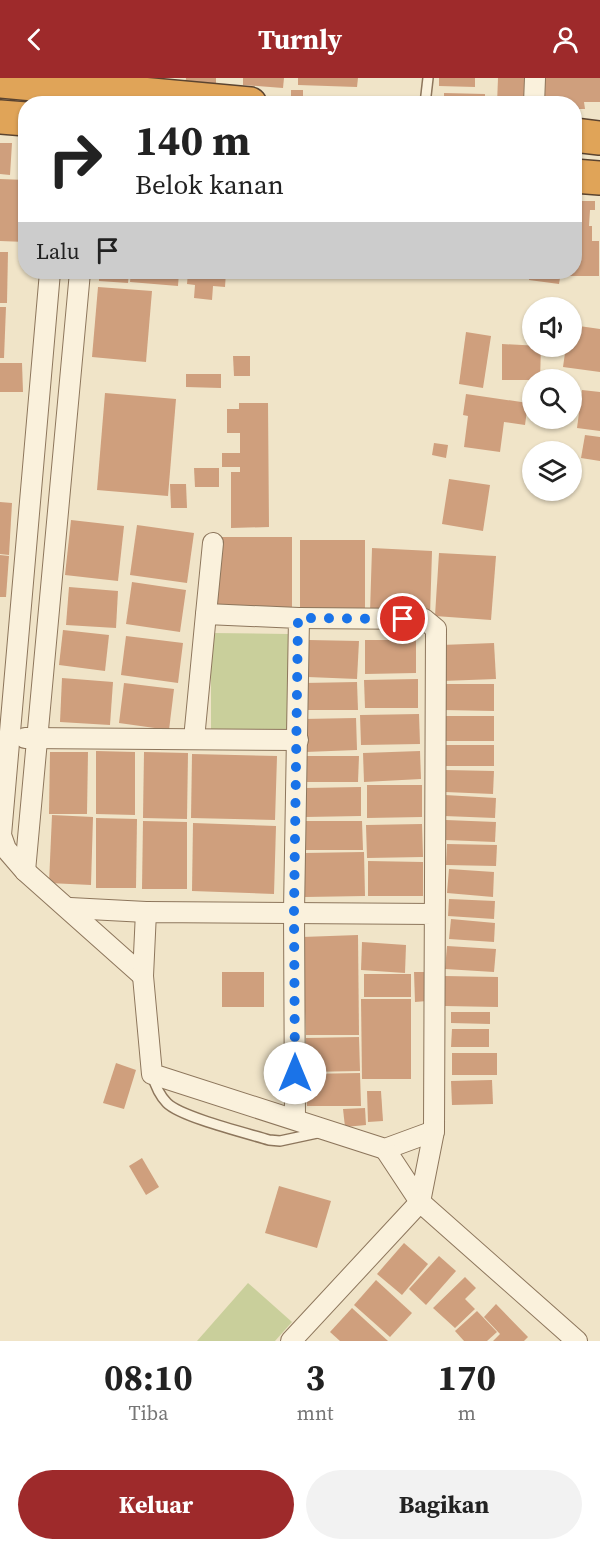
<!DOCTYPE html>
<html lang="id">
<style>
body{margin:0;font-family:"Source Serif 4",serif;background:#f2f2f2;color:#222;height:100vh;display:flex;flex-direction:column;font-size:22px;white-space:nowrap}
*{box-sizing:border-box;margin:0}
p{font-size:20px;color:#767676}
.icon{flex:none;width:33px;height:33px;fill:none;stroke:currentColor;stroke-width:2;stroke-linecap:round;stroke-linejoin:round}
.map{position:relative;height:1263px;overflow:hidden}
.panel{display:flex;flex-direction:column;background:#fff;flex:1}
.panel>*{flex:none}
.banner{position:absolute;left:18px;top:18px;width:564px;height:183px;border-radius:24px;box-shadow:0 2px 4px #0004;background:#fff;color:#222;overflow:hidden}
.tools{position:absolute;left:522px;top:219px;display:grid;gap:12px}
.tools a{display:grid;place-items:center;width:60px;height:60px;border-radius:50%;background:#fff;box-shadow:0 2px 4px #0004;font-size:30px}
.pin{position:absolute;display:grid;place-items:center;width:51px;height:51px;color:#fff;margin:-26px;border:3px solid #fff;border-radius:50%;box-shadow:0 2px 6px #0007}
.me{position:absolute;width:66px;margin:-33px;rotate:0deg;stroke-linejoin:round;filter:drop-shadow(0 0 4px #0008)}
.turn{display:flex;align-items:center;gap:21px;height:126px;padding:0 18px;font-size:27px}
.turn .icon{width:78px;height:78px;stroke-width:2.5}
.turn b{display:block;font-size:42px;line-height:51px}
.then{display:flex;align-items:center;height:57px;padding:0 18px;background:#0003;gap:12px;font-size:22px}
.eta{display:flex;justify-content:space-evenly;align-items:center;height:102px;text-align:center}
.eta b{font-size:36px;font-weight:700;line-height:42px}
.button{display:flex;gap:12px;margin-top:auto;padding:12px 18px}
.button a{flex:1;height:69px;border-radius:36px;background:#9e2a2b;color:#fff;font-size:24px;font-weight:700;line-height:69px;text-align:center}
.button a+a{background:#f2f2f2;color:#222}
header{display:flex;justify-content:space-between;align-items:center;height:78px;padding:0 18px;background:#9e2a2b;color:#fff;font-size:27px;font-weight:700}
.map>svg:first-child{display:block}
.green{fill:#c9cf9b}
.building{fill:#cf9f7d}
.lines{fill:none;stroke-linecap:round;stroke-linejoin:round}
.lane-casing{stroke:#8d765c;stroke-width:12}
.street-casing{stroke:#8d765c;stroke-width:22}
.highway-casing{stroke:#5b4430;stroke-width:36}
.lane{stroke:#faf1dc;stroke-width:9}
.street{stroke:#faf1dc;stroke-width:20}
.highway{stroke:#e0a458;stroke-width:33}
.route{stroke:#1a73e8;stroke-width:10;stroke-dasharray:0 18}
</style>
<header><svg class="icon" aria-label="back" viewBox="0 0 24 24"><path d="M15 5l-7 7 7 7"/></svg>Turnly<svg class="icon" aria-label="person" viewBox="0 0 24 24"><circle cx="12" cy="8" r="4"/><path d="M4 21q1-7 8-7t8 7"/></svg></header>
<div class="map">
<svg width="600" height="1263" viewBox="0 0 600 1263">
<rect width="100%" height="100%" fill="#f0e4c8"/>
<!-- green -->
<g class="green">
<path d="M211,555L288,556V656L211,655Z"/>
<path d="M248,1205L292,1244L275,1263H197Z"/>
</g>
<!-- building -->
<g class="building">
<path d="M186,0H216V9L185,7Z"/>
<path d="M243,0H284L283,10L243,7Z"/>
<path d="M298,0H358L357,9L298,7Z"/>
<path d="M439,0H475V9L439,8Z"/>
<path d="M498,0H524V26H497Z"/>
<path d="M543,0H600V24H584L585,31H574V26L543,22Z"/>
<rect x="291" y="12" width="12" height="13"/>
<path d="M444,15L485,16V26H444Z"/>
<path d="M0,65H12L10,97L0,96Z"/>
<path d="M0,101L26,102V164L0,163Z"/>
<path d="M574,123H595V132H590L589,148H592V163H599V198H569V194H574Z"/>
<path d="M0,174H8L7,225H0Z"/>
<path d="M99,194H129L128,205L99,203Z"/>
<path d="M131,194H179L178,208L130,204Z"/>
<path d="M188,194H226L225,209L213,208L212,222L194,220L195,207L187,206Z"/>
<path d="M429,194H456L455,199Z"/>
<path d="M530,194H561L559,206L529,202Z"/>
<path d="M98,209L152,213L146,284L92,279Z"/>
<path d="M0,229H6L4,280H0Z"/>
<path d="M572,247L600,251V294L563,289L566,268H572Z"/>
<path d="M466,254L491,258L483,310L459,306Z"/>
<path d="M502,266L541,268L540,302H502Z"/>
<path d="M233,278H250V298H234Z"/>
<path d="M0,285H22L23,314H0Z"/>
<path d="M186,296H221V310L186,309Z"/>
<path d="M582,312L600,314V353L577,350Z"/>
<path d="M105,315L176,321L168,418L97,412Z"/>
<path d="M466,316L528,325L525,347L504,344L500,374L464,369L468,338L463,337Z"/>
<path d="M239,325H268L269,449L231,450V394H240V389H222V375H240V355H227V331H239Z"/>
<path d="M585,357L600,359V383L581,380Z"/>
<path d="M434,365L448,367L446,380L432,377Z"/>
<path d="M194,390H219V409H195Z"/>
<path d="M449,401L490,407L483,453L442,446Z"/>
<path d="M170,406H186L187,430H171Z"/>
<path d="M0,424L12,425L9,477L0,476Z"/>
<path d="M71,442L124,448L118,503L65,497Z"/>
<path d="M137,447L194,455L187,505L130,497Z"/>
<path d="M217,459H292V534H218Z"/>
<rect x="300" y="462" width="65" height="74"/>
<path d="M372,470L432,473L430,537L370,535Z"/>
<path d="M439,475L496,478L491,542L435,538Z"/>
<path d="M0,477L9,478L6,519H0Z"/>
<path d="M132,504L186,512L180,554L126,546Z"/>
<path d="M69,509L118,513L116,550L66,547Z"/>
<path d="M63,552L109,557L105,593L59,587Z"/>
<path d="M126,558L183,565L178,605L121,597Z"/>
<path d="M309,562L359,563L357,601L308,599Z"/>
<path d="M365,562H416V595L365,596Z"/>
<path d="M494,565L496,601L442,603L441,567Z"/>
<path d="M62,600L113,604L110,647L60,644Z"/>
<path d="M418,601V630H365L364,602Z"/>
<path d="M357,604L358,632H304V605Z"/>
<path d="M124,605L174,611L169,652L119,645Z"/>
<path d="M443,606H494V633L443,632Z"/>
<path d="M419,636L420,666L361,667L360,637Z"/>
<rect x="445" y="638" width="49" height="25"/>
<path d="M356,640L357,672L305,674L303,641Z"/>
<rect x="445" y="667" width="49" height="21"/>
<path d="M96,673L135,674V737L96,736Z"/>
<path d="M420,673L421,701L364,704L363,675Z"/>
<path d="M50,674H88L87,736H49Z"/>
<path d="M144,674L188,675L187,741L143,740Z"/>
<path d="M192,676L277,678L275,742L191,740Z"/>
<path d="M303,678H359L358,704H303Z"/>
<path d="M445,692L494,693L493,716L445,714Z"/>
<path d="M367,707H422V739L367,740Z"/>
<path d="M361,709V738L305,739L304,710Z"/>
<path d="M445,717L496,720L495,740L444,738Z"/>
<path d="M52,737L93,739L91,807L49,805Z"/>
<path d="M96,740L137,741L136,810H96Z"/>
<path d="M446,742L496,744L495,764L445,762Z"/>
<path d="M143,743L187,744V811H142Z"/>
<path d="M304,743H362L363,772H305Z"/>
<path d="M193,745L276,748L274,816L192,813Z"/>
<path d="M422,746L423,779L367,780L366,747Z"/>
<path d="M447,766L497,767L496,788L446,787Z"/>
<path d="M364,774L365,818L305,819L304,775Z"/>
<path d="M368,783L423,784V818H368Z"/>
<path d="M449,791L494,794L493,819L447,815Z"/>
<path d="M449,821L495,823L494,841L448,838Z"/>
<path d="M451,841L495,845L494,864L449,861Z"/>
<path d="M358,857L359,957H306L302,859Z"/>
<path d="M362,864L406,867L405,895L361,892Z"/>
<path d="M447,868L496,871L494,894L445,891Z"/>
<rect x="222" y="894" width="42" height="35"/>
<path d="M414,894H427V923L415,924Z"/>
<rect x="364" y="896" width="47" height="23"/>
<path d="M445,898L498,899V929L445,928Z"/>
<path d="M361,921H411V1001H362Z"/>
<path d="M451,934H490V946L451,945Z"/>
<path d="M452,951H489V969H451Z"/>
<path d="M359,959L360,993L306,994V960Z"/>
<rect x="452" y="975" width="45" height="22"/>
<path d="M116,985L136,992L124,1031L103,1025Z"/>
<path d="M360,995L361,1028H307L306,996Z"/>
<path d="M492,1002L493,1026L452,1027L451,1003Z"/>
<path d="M367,1013H381L383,1043L368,1044Z"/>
<path d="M365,1030L366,1047L345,1049L343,1031Z"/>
<path d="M142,1080L159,1109L146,1117L129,1088Z"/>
<path d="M279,1108L331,1123L317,1170L265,1155Z"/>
<path d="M404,1165L428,1186L402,1217L377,1196Z"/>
<path d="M439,1178L456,1193L426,1227L409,1211Z"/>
<path d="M465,1199L476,1210L465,1221L475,1231L455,1250L433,1230Z"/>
<path d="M376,1202L412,1235L390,1259L354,1227Z"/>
<path d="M496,1226L528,1259L524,1263H493L500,1256L484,1239Z"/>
<path d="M352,1230L388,1263H340L330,1254Z"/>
<path d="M477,1233L497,1254L487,1263H464L455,1253Z"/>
</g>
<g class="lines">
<defs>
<g id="lane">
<path d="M425,26L428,0"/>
<path d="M152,996C155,1007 159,1017 167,1025C181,1039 246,1055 269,1062L280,1063L322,1054"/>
</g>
<g id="street">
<path d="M534,26L535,0"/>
<path d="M50,194L1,757L6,771L25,793L143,898"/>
<path d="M206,536L213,465"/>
<path d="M299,540L424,541L436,551L434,1053L385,1071L152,996L143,898L146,834L434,836"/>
<path d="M25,660L298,662"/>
<path d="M194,661L206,536L299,540L294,833L295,1041"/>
<path d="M25,793L80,194"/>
<path d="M70,830L146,834"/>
<path d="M385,1071L420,1124L434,1053"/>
<path d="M291,1263L420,1124L577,1263"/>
</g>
<g id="highway">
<path d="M0,3L250,26"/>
<path d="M0,39L26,41"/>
<path d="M574,57L600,60"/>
<path d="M574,98L600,100"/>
</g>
</defs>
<!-- lane casing -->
<use href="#lane" class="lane-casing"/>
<!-- street casing -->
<use href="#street" class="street-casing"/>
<!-- highway casing -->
<use href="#highway" class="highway-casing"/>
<!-- lane -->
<use href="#lane" class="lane"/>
<!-- street -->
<use href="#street" class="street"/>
<!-- highway -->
<use href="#highway" class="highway"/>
</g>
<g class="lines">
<!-- route -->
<path class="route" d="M295,995L294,833L298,540L403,541"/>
</g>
</svg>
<div class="tools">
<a><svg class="icon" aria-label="sound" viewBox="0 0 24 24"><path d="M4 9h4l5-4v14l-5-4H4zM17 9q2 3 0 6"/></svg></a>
<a><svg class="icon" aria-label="search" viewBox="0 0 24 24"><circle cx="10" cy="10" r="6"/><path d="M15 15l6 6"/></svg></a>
<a><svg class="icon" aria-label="layers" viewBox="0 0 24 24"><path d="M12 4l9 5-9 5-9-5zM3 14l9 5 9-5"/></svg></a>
</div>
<div class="pin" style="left:403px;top:541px;background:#d93025"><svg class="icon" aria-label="arrive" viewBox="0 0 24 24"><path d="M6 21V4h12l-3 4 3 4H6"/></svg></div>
<svg class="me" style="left:295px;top:995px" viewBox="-20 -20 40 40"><circle r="19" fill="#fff"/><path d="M0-13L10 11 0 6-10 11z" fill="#1a73e8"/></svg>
<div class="banner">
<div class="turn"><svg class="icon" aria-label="right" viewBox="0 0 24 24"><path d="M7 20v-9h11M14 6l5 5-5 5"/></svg><div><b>140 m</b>Belok kanan</div></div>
<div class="then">Lalu<svg class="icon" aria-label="arrive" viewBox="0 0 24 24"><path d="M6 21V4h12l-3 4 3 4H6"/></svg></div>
</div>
</div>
<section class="panel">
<div class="eta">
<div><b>08:10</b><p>Tiba</p></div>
<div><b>3</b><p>mnt</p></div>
<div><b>170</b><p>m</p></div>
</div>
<div class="button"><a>Keluar</a><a>Bagikan</a></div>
</section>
